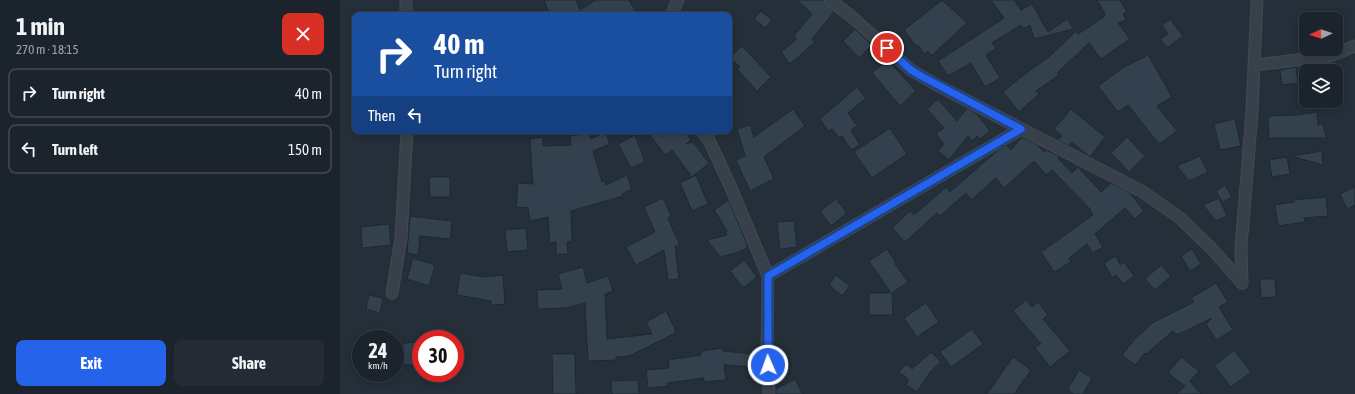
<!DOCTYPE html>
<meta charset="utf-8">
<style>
body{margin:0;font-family:"Asap Condensed",sans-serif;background:#242b34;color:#f1f3f6;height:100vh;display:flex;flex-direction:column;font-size:15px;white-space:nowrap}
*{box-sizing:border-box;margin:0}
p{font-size:13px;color:#a0a4a9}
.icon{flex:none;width:22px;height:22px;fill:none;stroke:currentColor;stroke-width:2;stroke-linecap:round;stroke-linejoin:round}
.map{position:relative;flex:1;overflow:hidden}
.drawer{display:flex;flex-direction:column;background:#1b232c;width:340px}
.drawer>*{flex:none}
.top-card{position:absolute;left:12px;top:12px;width:380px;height:122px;border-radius:8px;box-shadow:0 2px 10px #0003,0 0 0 1px #394048;background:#1a4fa0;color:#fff;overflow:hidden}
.needle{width:26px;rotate:267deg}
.buttons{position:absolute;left:959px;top:12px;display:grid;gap:8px}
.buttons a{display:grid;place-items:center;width:44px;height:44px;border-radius:8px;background:#1b232c;box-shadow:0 2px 10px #0003,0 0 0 1px #394048;font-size:20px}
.speed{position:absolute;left:12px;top:330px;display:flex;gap:8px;font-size:20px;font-weight:700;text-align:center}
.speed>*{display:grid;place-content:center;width:52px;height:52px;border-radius:50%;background:#1b232c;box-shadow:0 2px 10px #0003,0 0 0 1px #394048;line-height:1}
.speed small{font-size:10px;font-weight:400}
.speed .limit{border:6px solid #d22;background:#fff;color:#111}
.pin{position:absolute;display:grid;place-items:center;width:34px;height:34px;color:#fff;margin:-17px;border:2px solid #fff;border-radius:50%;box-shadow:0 1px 4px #0007}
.me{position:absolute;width:44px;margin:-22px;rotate:358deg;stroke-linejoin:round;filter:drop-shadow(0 0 3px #0008)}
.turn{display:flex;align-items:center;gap:14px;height:84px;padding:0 16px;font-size:18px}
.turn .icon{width:52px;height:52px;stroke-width:2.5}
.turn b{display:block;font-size:28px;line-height:34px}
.then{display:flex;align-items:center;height:38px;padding:0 16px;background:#0003;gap:8px;font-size:15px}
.round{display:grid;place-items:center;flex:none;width:42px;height:42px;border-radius:8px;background:#242b34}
.head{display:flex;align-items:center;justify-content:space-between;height:68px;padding:0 16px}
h1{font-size:24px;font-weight:700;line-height:30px}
.button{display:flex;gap:8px;margin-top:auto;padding:8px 16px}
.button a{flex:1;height:46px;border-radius:8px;background:#2563eb;color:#fff;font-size:16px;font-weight:700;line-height:46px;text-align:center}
.button a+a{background:#242b34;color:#f1f3f6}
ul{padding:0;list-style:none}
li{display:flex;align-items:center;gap:12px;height:50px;margin:0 8px 6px;padding:0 8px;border:2px solid #394048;border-radius:8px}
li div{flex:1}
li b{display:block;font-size:15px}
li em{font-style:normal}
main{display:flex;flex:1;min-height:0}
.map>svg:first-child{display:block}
.building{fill:#33414e;stroke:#1f2831}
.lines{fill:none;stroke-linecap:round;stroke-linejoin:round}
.minor-casing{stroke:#414a53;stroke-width:13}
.minor{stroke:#38414b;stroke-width:11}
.route-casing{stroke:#184099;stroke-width:10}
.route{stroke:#2563eb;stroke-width:7}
</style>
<main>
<section class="drawer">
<div class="head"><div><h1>1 min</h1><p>270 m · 18:15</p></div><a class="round" style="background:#d93025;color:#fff"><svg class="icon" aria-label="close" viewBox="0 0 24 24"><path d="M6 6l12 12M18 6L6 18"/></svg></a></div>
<ul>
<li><svg class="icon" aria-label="right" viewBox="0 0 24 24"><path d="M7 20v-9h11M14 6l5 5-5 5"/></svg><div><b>Turn right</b></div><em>40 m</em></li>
<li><svg class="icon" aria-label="left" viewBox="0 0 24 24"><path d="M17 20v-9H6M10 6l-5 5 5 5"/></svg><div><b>Turn left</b></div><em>150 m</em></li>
</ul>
<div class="button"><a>Exit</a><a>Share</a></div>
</section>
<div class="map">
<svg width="1015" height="394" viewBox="0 0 1015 394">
<rect width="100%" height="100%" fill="#242f3a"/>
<!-- building -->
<g class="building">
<path d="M204,0H236L240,10L256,0H289L298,15H210Z"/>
<path d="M457,0H482L494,12L472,39L475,42L450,64L441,52L457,39L454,36L472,14Z"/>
<path d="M602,0L627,23L591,56L588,51L584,54L578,45L576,46L564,30Z"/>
<path d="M651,0H674L681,10L692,4L708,32L727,19L734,29L694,39L690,25L683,29L681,25L652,43L656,48L646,55L660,78L645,87L631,63L608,76L598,61L664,18Z"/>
<path d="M757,0H780L787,12L783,14L786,20L778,23L790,39L761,59L749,43L717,73L719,75L696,91L699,94L679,112L663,92L681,77L710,56L736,31L738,34L764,17L765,14Z"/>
<path d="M421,11L432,20L425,28L414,19Z"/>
<path d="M830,19L843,36L827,48L820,39L828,34L822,25Z"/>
<path d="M515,29L532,45L519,58L503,41Z"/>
<path d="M402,46L431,77L417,91L397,69L400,67L390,58Z"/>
<path d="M808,55L832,97L817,106L837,131L819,144L788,105L778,112L758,86L784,67Z"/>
<path d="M548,60L576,91L560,106L532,73Z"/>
<path d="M956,67L958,83L942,85L940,70Z"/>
<path d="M517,87L526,98L508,113L517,126L511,130L520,145L511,150L502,136L499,138L492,129L488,131L480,119Z"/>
<path d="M598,99L617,121L627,108L636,113L650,131L640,139L637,136L632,141L628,136L609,160L598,151L604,144L596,134L604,128L587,109Z"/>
<path d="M453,109L465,126L424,157L434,179L410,191L396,160L405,156L397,129L410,125L414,137Z"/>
<path d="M731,109L765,137L750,157L732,142L729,146L717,140L722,136L714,129Z"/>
<path d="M977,112L978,125L982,123L987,138H929L928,116L956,115Z"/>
<path d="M895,119L901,146L880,150L874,124Z"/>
<path d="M550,128L567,154L532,178L514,152Z"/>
<path d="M307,131H345L351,140L346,144L353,142L369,163L352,177L332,150L325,155Z"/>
<path d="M265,132L270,144L253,151L262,182L265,181L266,185L287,175L292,189L282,194L283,196L231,211L232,241L227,242L228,254H216V242L210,243L208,217L190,221L188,208L176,207L178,183L193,184L190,139L203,137V146L231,145L230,136L250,133L251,139Z"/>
<path d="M295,135L305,162L291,168L278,144Z"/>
<path d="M682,137L696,144L704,152L706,150L719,156L718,158L732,173L738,167L761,192L771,183L789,192L804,211L795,219L785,208L755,234L763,247L753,253L747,244L729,258L731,262L714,272L701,252L753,215L750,211L751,210L712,170L706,175L694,161L664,188L656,178L631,200L626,193L600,216L597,213L565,242L552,228L570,211L574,215L606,187L610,192L658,150L667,145L671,150Z"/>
<path d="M787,137L805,156L789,172L771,153Z"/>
<path d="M982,151L983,165L951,156Z"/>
<path d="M860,156L868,172L849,181L837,166Z"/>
<path d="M947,157L950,174L932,177L929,160Z"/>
<path d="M356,175L368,204L352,211L340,183Z"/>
<path d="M89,177H110V197H90Z"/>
<path d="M885,185L892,197L882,202L876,191Z"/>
<path d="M1015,187V205L1007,209L1000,194Z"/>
<path d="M986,197L988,216L964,218L965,222L938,226L935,205L954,202V200Z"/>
<path d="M323,198L331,216L328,218L340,246H335L339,279L328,280L324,250L296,265L286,247L315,232L304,207Z"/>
<path d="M879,198L887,216L876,221L863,205Z"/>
<path d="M496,199L507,213L491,226L480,211Z"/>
<path d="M389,200L408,247L399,252L380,257L367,240L387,235L385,232L387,231L374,210Z"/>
<path d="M70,216L112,221L110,239L80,236L78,255L67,253Z"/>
<path d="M454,221L457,247L440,249L437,222Z"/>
<path d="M49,224L51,245L22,248L21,227Z"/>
<path d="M186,228L188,250L167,252L165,230Z"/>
<path d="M547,249L556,263L555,264L568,282L552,293L553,315H529V293H551L529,261Z"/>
<path d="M852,249L861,264L850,271L841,256Z"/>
<path d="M776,256L780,265L784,262L794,276L783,284L776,275L772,278L764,263Z"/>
<path d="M73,258L95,265L89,286L67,279Z"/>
<path d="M404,260L417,277L403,288L390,271Z"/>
<path d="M821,265L831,276L815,290L805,279Z"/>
<path d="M243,267L247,283L268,276L273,291L265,294L267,339L312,334L306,322L326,311L335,329V333L289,356L276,357V360L248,361L245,303L226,308L198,309L197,290L222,289L218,274Z"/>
<path d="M120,273L144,277L163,275L165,304L151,305V301L117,295Z"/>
<path d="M496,275L510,286L502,296L489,285Z"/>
<path d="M920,279H935L936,297L921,298Z"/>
<path d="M876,283L888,302L879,307L893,330L876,340L866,324L872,318L839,334H834L833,331L806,354L805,353L795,365L782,355L795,339L812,323L854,302L851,298Z"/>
<path d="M29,295L43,298L40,313L26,309Z"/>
<path d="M686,300L692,307L698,302L708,315L703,319L730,351L710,367L695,348L701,344L673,311Z"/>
<path d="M586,303L599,322L577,337L564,318Z"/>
<path d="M632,329L643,344L611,367L600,352Z"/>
<path d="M81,342V365H64L63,343Z"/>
<path d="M383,348V351L412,354L411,367L384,365L386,380L364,382V378L328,383V386L308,388L306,370L329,368L328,360L361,355V351Z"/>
<path d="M894,350L911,372L891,387L874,366Z"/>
<path d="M591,352L601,362L590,372L577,392L566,385L569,380L559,372L566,364L572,369Z"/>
<path d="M212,354H235L236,394H213Z"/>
<path d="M673,357L691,370L674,394H647Z"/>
<path d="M841,357L859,371L850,381L861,394H836L845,386L828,373Z"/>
<path d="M739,370L752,378L743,394H733L728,389Z"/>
<path d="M455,379L463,394H436V389Z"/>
<path d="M298,380L299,394H272L271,381Z"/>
</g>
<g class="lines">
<defs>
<g id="minor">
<path d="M490,0L512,17L571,70L595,84L803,192L840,218L872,249L902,283"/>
<path d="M66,15V0"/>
<path d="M331,15L338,0"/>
<path d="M915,65L990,56L1015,46"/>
<path d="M362,131L369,140L392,190L428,276L427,351L429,394"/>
<path d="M428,276L681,129"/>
<path d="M902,283L901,247L912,112L917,0"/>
<path d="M52,293L61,238L67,131"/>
</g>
</defs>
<!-- minor casing -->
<use href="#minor" class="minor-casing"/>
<!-- minor -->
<use href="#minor" class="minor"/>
</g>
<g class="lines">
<defs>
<path id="route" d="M428,365V276L681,129L583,77L571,70L547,48"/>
</defs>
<!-- route casing -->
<use href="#route" class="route-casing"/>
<!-- route -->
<use href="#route" class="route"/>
</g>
</svg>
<div class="buttons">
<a><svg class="needle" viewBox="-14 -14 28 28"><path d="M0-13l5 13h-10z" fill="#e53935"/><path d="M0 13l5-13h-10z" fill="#a0a4a9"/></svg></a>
<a><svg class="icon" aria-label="layers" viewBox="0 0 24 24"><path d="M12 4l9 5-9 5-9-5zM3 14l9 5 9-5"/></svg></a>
</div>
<div class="speed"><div>24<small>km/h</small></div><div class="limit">30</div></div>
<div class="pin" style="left:547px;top:48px;background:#d93025"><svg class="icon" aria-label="arrive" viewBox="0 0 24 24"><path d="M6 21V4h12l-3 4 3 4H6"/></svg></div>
<svg class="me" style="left:428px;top:365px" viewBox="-20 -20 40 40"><circle r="17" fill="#2563eb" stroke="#fff" stroke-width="3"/><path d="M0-11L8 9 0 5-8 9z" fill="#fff"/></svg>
<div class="top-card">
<div class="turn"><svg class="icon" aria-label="right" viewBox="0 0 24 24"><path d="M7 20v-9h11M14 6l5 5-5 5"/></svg><div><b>40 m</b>Turn right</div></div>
<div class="then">Then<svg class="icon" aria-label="left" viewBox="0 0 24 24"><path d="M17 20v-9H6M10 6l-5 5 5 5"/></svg></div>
</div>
</div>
</main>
